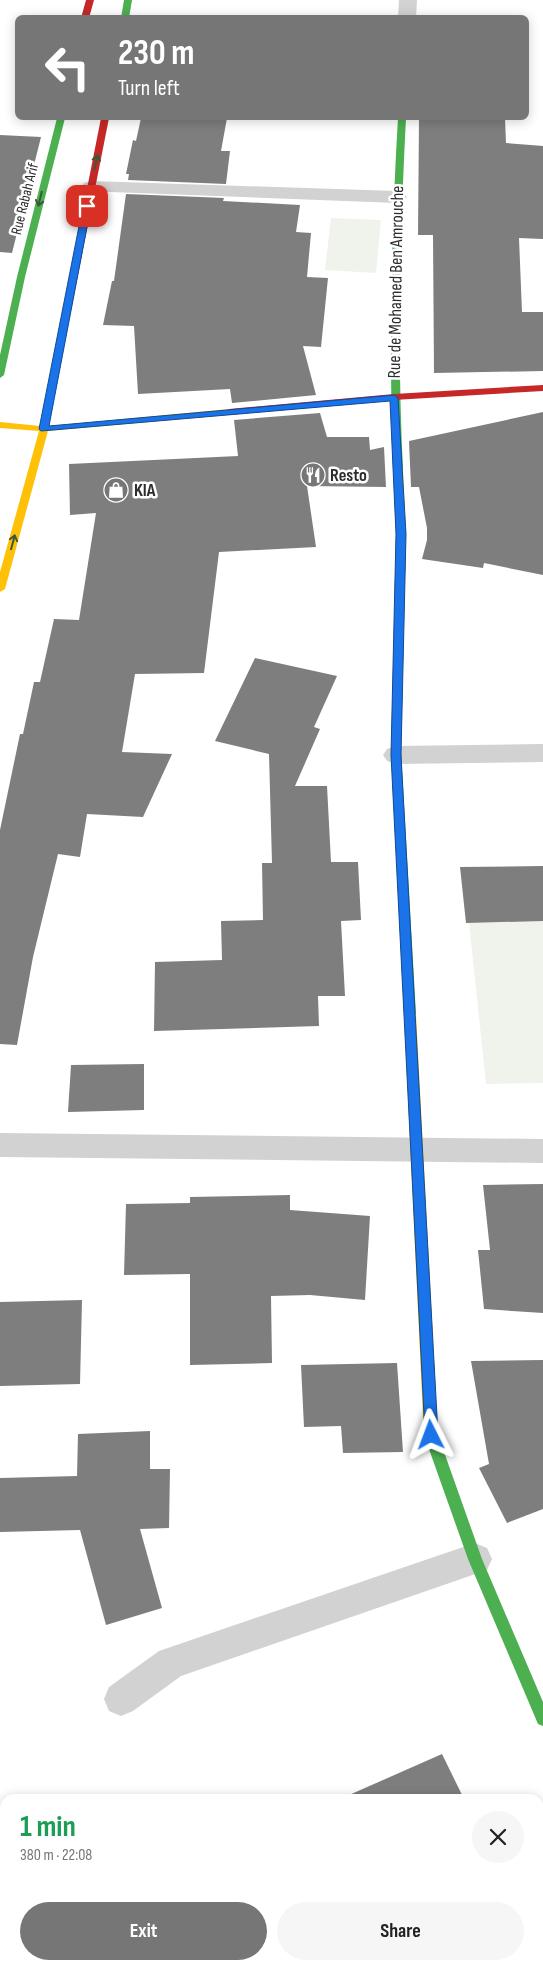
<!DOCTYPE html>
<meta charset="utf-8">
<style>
body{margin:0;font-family:"Sofia Sans Condensed",sans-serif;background:#f6f6f6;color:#222;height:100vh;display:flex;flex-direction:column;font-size:19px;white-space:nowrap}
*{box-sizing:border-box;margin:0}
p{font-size:16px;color:#767676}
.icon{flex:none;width:28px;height:28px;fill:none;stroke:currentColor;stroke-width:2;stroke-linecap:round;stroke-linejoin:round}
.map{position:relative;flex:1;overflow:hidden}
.drawer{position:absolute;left:0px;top:1794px;width:544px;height:176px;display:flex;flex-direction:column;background:#fff;border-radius:15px 15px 0 0;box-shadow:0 2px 12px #0003}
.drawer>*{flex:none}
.hud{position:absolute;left:15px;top:15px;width:514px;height:105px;border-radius:8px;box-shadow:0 2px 12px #0003;background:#767676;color:#fff;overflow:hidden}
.pin{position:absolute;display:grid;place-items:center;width:42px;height:42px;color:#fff;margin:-21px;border-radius:10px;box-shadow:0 2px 8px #0006}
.me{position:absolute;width:55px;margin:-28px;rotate:357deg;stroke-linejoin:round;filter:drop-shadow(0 0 4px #0008)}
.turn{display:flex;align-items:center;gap:18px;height:105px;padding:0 20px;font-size:22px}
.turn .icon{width:65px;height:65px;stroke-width:2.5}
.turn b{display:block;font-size:35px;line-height:42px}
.round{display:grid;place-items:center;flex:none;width:52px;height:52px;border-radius:26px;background:#f6f6f6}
.head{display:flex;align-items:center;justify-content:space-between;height:85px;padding:0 20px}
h1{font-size:30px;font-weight:700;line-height:38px;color:#1e9e55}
.button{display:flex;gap:10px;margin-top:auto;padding:10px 20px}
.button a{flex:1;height:58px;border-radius:30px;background:#767676;color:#fff;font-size:20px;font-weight:700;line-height:58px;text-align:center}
.button a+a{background:#f6f6f6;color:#222}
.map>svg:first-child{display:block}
.green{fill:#f0f3ec}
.building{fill:#7e7e7e}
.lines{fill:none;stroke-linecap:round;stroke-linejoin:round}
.street{fill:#d2d2d2;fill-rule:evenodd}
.fast{fill:#4caf50;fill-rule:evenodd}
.slow{fill:#ffc107;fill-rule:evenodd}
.jam{fill:#c62828;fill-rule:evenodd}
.oneway{stroke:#385a39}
.route{fill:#1a73e8;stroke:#114b97}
.labels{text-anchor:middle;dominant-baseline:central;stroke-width:5;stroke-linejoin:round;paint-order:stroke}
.far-street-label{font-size:15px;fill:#2d2d2d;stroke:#fff}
.street-label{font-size:18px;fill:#2d2d2d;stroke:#fff}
.poi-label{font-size:18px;font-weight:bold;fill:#2d2d2d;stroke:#fff;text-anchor:start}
</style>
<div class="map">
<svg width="543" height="1969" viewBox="0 0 543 1969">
<rect width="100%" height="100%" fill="#fff"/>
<!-- green -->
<g class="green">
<path d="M331,218L381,220L376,273L325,270Z"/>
<path d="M543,921V1083L486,1084L469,922Z"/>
</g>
<!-- building -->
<g class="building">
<path d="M141,118H227L221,151H230L226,184L128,180L129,174H126L133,140L136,141Z"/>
<path d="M419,118H505L506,143L543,146V239L519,238L522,312H543V371L434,373L433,235H418Z"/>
<path d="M0,135L41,137L12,253L0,252Z"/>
<path d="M126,194L224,198L223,201L300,205L296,232L311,233L307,277L328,278L321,347L303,346L316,395L232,403L230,389L138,394L134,326L103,325L112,281H114Z"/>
<path d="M543,412V575L484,563L483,568L422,559L427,540V528L419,487H411L409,441Z"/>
<path d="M320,413L327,437H369L370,450L384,447L386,487L307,486L316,547L219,552L204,673L135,674L122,752L172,754L143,817L87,814L80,857L58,854L33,957L17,1045L0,1044V830L20,734H23L34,682H40L54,619L79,620L96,513L70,515L69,464L238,456L234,420Z"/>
<path d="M255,658L337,676L314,727L320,729L295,786H327L331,862H358L361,920L341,921L345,996H318L319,1026L154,1031L155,962L222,960L221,921L263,920L262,863H272L269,754L215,741Z"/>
<path d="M543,866V921L466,923L460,867Z"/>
<path d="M144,1064V1110L68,1112L71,1065Z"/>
<path d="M543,1184V1313L484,1309L478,1250H490L483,1185Z"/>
<path d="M290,1195V1210L370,1216L365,1300L310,1295L271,1296L272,1363L190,1365V1274L124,1275L126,1204L190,1203V1197Z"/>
<path d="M82,1300L80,1384L0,1386V1302Z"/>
<path d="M543,1360V1509L507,1523L479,1468L489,1464L471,1361Z"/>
<path d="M397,1363L403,1452L343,1453L341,1426L304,1427L301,1365Z"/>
<path d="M150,1431V1469H170L169,1528L140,1529L162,1608L106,1625L80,1530L0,1532V1478L77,1476L78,1434Z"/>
<path d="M442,1754L464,1799H340Z"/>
</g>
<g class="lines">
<!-- street -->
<g class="street">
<path d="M399,0H417L416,18H398Z"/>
<path d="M91,181L397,191L404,193L407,197L404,201L397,203L84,191L81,187L84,183Z"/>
<path d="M543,744V762L396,764L387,761L383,755L387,749L396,746Z"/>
<path d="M0,1133L543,1139V1163L0,1157Z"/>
<path d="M475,1543L487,1548L492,1559L487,1570L181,1676L133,1711L121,1716L109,1711L104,1699L109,1687L159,1651Z"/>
</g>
<!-- fast -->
<g class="fast">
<path d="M124,0H132L129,18H121Z"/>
<path d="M57,118H65L25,277L4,375L0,378V355L17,277Z"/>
<path d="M398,118H406C400,235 397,352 403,469L398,472L393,469C389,352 391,235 398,118Z"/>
<path d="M396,747L401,751L416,1014L414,1017H406L404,1014L391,751Z"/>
<path d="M430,1411L435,1413L438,1435L482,1559L543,1702V1726L538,1724L468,1559L424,1435L423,1417L425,1413Z"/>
</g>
<!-- slow -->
<g class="slow">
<path d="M53,378L57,381L49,426L229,409L233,412L229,415L48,431L5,589L0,592V572L39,431L0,428V422L40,426L49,381Z"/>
<path d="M398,466L403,469L406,534L401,751L396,755L391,751L396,534L393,469Z"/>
<path d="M410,1010L414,1011L416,1014L437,1417L435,1421L430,1423L425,1421L423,1417L404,1014L406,1011Z"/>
</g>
<!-- jam -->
<g class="jam">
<path d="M86,0H94L89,18H81Z"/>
<path d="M101,118H109L57,381L53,384L49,381Z"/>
<path d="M543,385V391L394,400L229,415L225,412L229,409L394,394Z"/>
</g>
</g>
<!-- one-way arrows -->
<defs><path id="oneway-shaft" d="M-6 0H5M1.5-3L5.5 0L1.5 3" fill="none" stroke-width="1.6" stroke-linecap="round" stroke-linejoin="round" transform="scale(1.25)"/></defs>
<g class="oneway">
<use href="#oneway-shaft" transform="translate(96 162) rotate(-79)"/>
<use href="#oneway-shaft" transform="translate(40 199) rotate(104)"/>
<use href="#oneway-shaft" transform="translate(13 542) rotate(-75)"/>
</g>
<!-- route -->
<path class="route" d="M87,203L91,206L49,426L394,395L398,398L406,534L401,755L438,1435L436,1439L431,1441L427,1439L425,1435L391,755L396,534L390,401L41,431L39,429L83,206Z"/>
<!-- icons -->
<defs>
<symbol id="restaurant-disc" viewBox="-11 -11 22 22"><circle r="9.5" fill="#767676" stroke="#fff"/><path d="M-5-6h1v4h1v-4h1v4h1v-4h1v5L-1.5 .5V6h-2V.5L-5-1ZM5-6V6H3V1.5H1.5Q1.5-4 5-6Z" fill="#fff"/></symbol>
<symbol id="shop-disc" viewBox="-11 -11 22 22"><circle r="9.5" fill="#767676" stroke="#fff"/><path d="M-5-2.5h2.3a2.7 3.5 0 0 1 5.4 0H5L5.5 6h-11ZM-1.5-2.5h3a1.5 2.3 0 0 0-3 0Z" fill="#fff"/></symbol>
</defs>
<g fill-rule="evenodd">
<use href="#restaurant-disc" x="299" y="461" width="28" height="28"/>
<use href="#shop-disc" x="102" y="476" width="28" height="28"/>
</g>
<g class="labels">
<!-- far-street labels -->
<g class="far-street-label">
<text transform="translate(25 199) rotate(-76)">Rue Rabah Arif</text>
</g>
<!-- street labels -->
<g class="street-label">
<text transform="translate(396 282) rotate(-89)">Rue de Mohamed Ben Amrouche</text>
</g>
<!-- poi labels -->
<g class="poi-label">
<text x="330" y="475">Resto</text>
<text x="134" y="490">KIA</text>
</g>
</g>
</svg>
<div class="pin" style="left:87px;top:206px;background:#d93025"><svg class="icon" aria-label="arrive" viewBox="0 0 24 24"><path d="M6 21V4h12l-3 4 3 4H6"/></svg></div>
<svg class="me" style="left:431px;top:1435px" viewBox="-20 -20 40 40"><path d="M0-17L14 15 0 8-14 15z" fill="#1a73e8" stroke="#fff" stroke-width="4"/></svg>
<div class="hud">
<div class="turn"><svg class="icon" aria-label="left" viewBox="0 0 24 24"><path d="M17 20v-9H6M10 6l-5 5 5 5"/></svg><div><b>230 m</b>Turn left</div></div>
</div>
<section class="drawer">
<div class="head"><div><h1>1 min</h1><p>380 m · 22:08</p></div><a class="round"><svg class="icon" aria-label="close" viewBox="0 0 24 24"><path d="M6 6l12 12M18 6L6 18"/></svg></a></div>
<div class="button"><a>Exit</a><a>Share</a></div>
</section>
</div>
